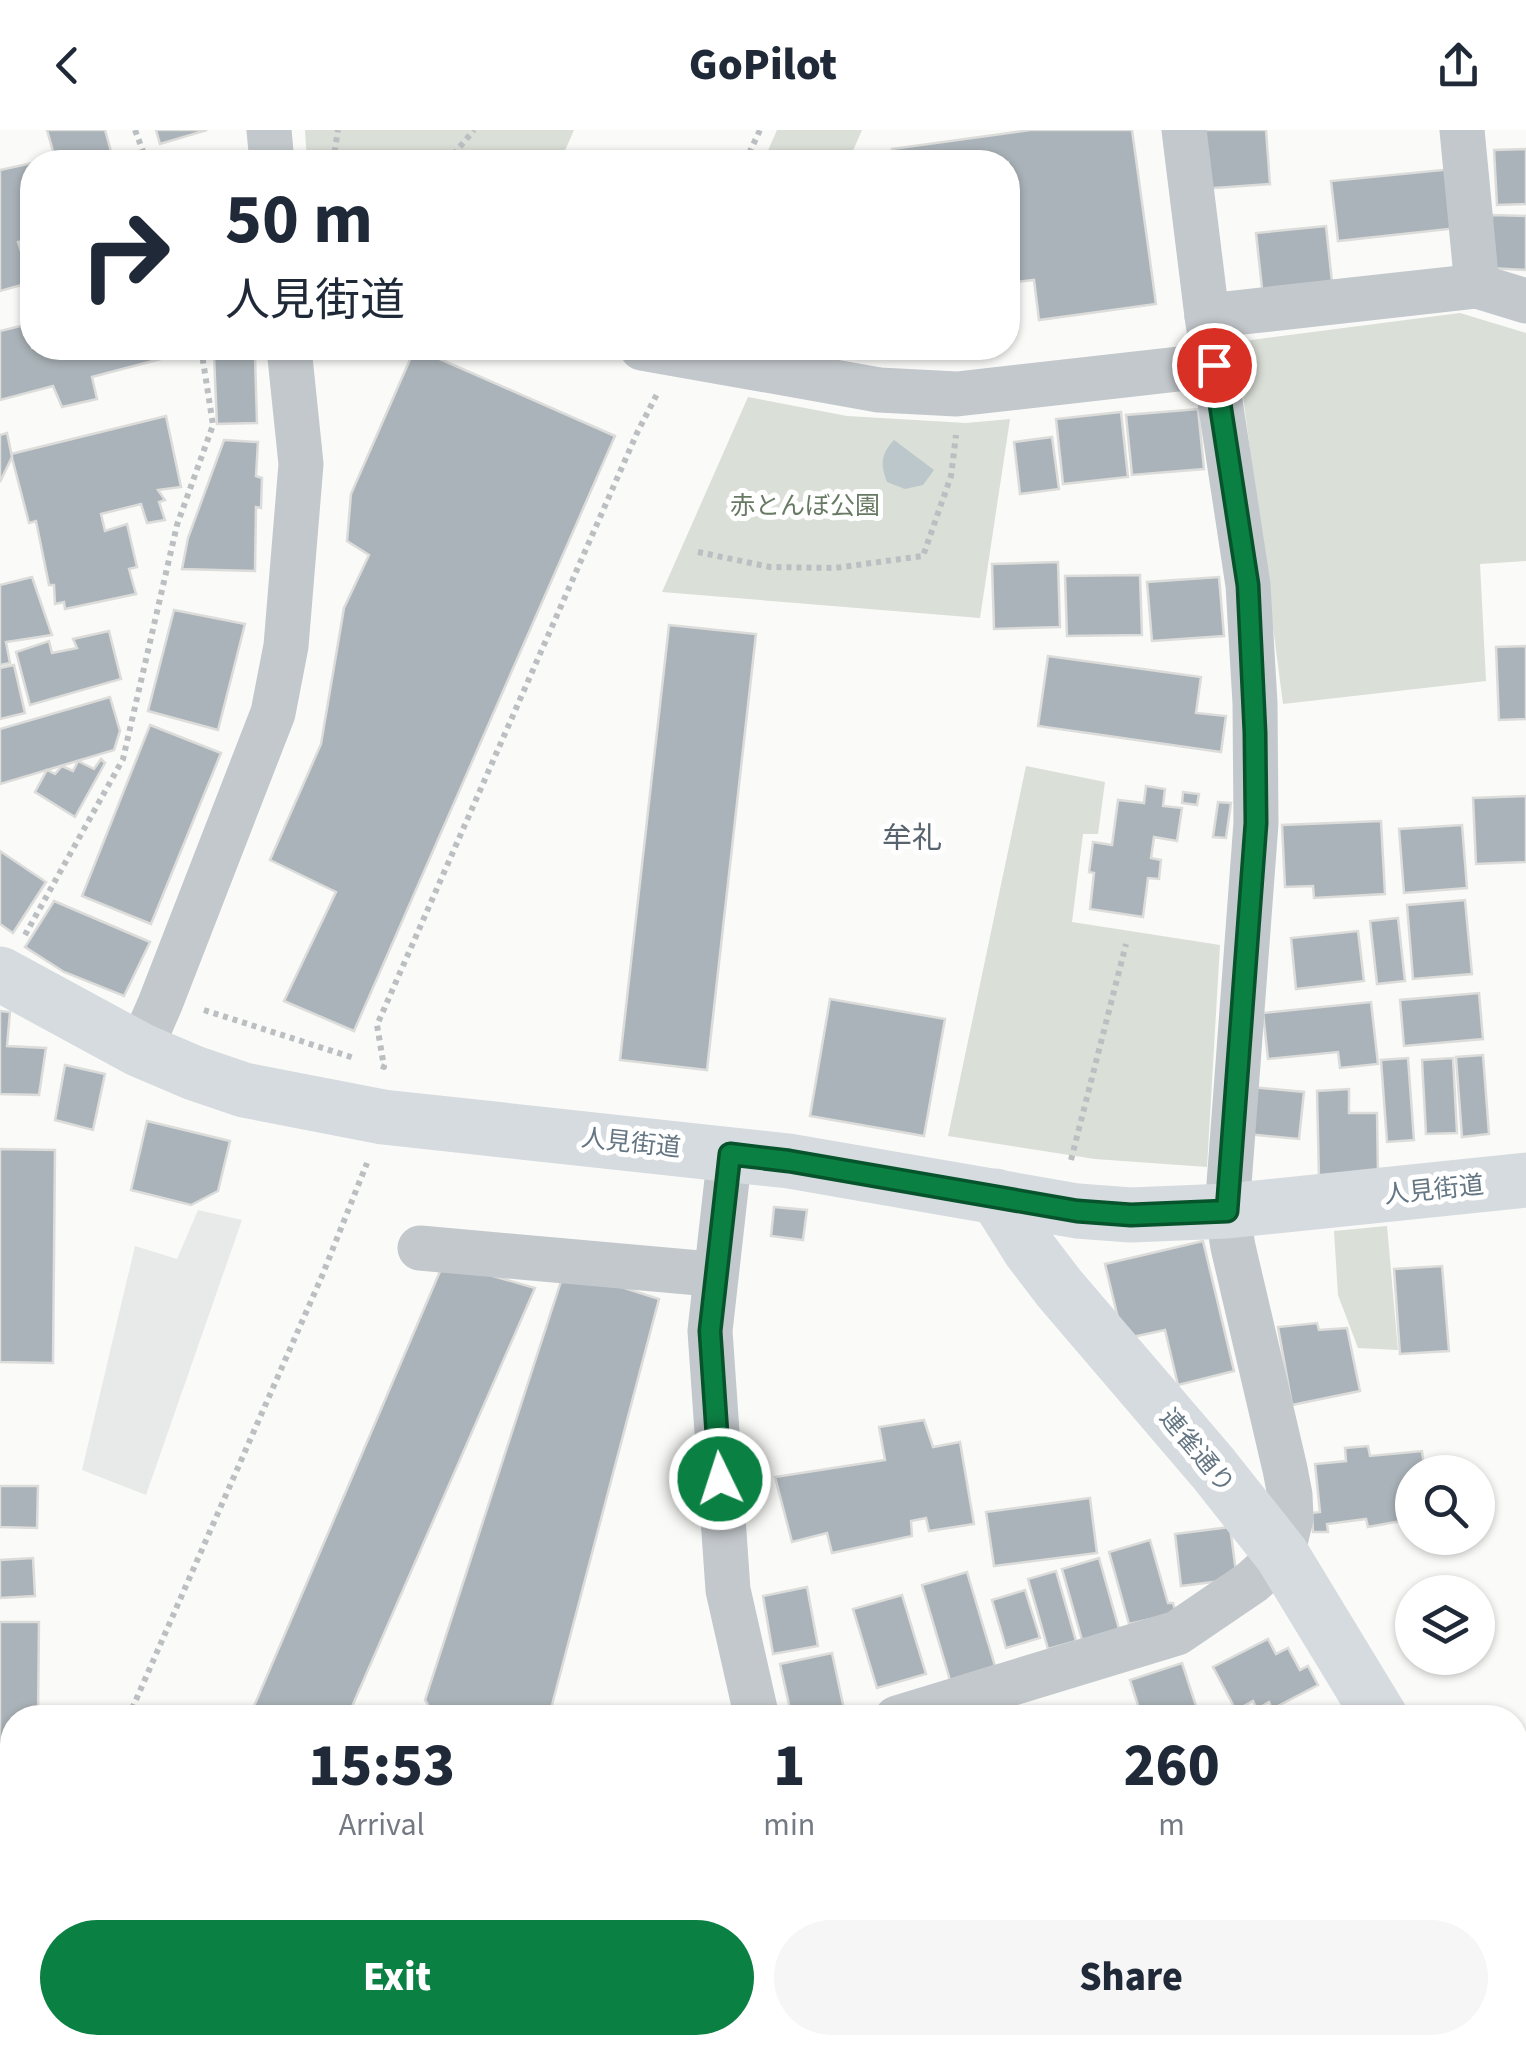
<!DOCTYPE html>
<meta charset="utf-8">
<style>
body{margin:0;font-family:"Source Sans 3","Noto Sans JP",sans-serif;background:#f6f6f7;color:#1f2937;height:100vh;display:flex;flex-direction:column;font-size:38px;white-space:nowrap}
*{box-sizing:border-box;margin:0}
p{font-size:32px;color:#747a83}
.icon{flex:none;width:55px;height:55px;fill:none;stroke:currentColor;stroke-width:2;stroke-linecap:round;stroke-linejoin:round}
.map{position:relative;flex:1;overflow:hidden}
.drawer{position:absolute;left:0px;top:1575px;width:1528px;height:350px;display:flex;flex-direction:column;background:#fff;border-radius:40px 40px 0 0;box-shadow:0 2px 8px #0004}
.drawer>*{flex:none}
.top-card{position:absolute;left:20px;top:20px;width:1000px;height:210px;border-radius:40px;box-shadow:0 2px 8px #0004;background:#fff;color:#1f2937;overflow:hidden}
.tools{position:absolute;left:1395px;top:1325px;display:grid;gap:20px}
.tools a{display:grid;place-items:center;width:100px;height:100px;border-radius:50%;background:#fff;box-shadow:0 2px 8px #0004;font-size:50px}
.pin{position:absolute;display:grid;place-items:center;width:85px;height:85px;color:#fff;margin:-42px;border:5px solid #fff;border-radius:50%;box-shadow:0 2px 10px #0007}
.me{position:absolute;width:110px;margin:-55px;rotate:356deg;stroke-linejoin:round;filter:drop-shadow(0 0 8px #0008)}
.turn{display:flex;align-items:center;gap:35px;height:210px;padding:0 40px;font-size:45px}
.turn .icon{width:130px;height:130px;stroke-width:2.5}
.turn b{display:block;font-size:70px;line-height:85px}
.eta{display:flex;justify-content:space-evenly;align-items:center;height:170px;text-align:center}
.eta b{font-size:60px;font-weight:800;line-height:70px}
.button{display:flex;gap:20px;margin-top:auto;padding:20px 40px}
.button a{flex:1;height:115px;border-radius:60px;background:#0b8043;color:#fff;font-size:40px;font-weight:800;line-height:115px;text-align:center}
.button a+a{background:#f6f6f7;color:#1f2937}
header{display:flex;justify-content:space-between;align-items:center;height:130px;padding:0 40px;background:#fff;font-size:45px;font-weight:800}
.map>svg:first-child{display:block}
.built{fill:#e8e9e9}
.green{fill:#dadfd7}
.water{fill:#bbc7cb}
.building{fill:#aab3b9;stroke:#dcdcda;stroke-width:2.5}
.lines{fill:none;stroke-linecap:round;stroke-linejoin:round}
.path{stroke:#bbbfc2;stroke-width:6;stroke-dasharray:5 5;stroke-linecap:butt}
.minor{stroke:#c3c8cc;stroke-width:45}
.major{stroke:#d6dbdf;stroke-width:55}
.route-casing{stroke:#07532c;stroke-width:25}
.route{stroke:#0b8043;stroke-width:18}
.labels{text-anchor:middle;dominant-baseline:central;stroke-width:10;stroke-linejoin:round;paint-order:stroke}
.park-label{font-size:25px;fill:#687a64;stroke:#fff}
.street-label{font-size:25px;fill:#657683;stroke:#fff}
.quarter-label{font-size:30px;fill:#57646e;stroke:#fff}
</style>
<header><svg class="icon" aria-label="back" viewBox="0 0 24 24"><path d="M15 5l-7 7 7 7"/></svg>GoPilot<svg class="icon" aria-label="share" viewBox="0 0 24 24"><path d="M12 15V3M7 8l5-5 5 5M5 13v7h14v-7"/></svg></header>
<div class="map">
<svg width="1526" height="1925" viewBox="0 0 1526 1925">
<rect width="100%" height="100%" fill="#fafaf8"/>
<!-- built -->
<path class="built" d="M198,1080L242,1090L146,1365L82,1340L135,1116L177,1129Z"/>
<!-- green -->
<g class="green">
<path d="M305,0H574L560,32H307Z"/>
<path d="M777,0H862L848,32H763Z"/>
<path d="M1460,183L1526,203V431L1480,434L1486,551L1283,574L1236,212Z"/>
<path d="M748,267L847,286L966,293L1010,289L980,488L662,462Z"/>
<path d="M1026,636L1105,652L1098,704H1083L1072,792L1220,815L1207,1037L1095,1029L948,1006Z"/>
<path d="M1387,1096L1398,1220L1358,1218L1338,1165L1334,1101Z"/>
</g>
<!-- water -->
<path class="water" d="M894,310L934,340L923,355L905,359L887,352C880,334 881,324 894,310Z"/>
<!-- building -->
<g class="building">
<path d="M47,0H105L114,32H56Z"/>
<path d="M156,0H207L160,14Z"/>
<path d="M1030,0H1132L1156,174L1039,190L1034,150L1008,153V32H894L892,19Z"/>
<path d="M1197,0H1266L1270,54L1201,59Z"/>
<path d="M1526,19V74L1497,75L1494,20Z"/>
<path d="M32,33V108L18,112L22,124L26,125L32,152L0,161V40Z"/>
<path d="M1452,39L1458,98L1338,111L1331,51Z"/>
<path d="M1492,85L1526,86V140L1490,138Z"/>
<path d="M1326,96L1333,161L1263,168L1256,103Z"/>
<path d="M32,193V218H186L187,222L92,247L97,269L62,277L53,256L0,270V201Z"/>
<path d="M415,218L615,306L354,901L284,871L336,762L270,730L321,614L344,478L369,425L347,411L351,364Z"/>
<path d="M255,226L257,293L217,294L214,227Z"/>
<path d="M1198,279L1204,339L1132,345L1126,285Z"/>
<path d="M1121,282L1128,347L1063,354L1056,289Z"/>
<path d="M166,286L181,357L158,360L165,370L159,372L165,390L147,393L141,374L101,384L105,401L127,394L137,437L129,439L136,464L65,479L64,472L55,474L54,455H49L36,391L29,393L11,324Z"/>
<path d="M7,303L12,327L0,352V305Z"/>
<path d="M1052,307L1059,359L1020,364L1014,312Z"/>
<path d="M224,310L258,312L256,346L262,348L261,378L256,377L255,441L182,439L188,408Z"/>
<path d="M1058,432L1060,497L994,499L992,434Z"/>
<path d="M1140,445L1142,505L1067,506L1065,446Z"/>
<path d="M32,447L52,505L6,512L10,533L0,535V455Z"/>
<path d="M1219,447L1224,506L1152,511L1147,452Z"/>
<path d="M174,480L245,494L218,600L148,581Z"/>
<path d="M669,495L756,504L707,940L620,930Z"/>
<path d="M109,501L121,549L30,575L16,522L49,511L52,523L77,518L73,509Z"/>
<path d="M1526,516V589L1499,590L1496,517Z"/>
<path d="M1048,526L1201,547L1196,583L1226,586L1221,622L1038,596Z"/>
<path d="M14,535L25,583L0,589V538Z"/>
<path d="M110,567L120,601L114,620L0,654V599Z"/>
<path d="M150,595L221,623L151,794L82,766Z"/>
<path d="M101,629L105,633L75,687L35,662L47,640L55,644L62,636L73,641L78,631L94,639Z"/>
<path d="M1146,656L1165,659L1163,676L1182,678L1177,711L1154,707L1151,728L1161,730L1159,749L1148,748L1143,787L1090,779L1094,743L1089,742L1093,712L1112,715L1118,670L1144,673Z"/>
<path d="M1183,662L1199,664L1197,675L1182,673Z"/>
<path d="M1526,666V732L1476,734L1473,668Z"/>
<path d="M1218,672L1231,673L1226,708L1213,707Z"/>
<path d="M1381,691L1385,764L1314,768L1313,756L1285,757L1282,695Z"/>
<path d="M1462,695L1467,758L1404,763L1399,699Z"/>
<path d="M0,721L46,752L13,803L0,794Z"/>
<path d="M1465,770L1472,844L1413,849L1407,775Z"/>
<path d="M54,771L150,812L124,866L64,842L25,817Z"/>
<path d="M1398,788L1405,851L1377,854L1370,791Z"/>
<path d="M1358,801L1364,851L1296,859L1291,808Z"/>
<path d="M1479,863L1483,909L1404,916L1400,870Z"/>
<path d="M830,869L945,889L924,1006L810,986Z"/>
<path d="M1371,872L1378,934L1340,938L1338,922L1268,929L1263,883Z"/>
<path d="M0,881L10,882L7,916L46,918L39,965L0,964Z"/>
<path d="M1483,925L1489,1004L1462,1007L1456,927Z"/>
<path d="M1408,928L1414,1010L1387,1012L1381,930Z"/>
<path d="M1453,928L1457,1003L1426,1004L1422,930Z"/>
<path d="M65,935L105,944L93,1000L55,990Z"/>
<path d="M1251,957L1304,962L1299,1009L1247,1004Z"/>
<path d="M1349,959V983H1377L1378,1046L1319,1048L1317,961Z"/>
<path d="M147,991L230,1011L218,1061L191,1075L131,1060Z"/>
<path d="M0,1019L55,1020L53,1233L0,1232Z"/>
<path d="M774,1077L807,1080L803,1110L771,1106Z"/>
<path d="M1203,1111L1234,1241L1178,1255L1165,1200L1123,1209L1105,1134Z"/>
<path d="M444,1132L535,1158L347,1588H249Z"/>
<path d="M1442,1136L1449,1221L1400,1224L1394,1139Z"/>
<path d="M565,1139L659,1169L552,1575L559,1588H436L425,1570Z"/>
<path d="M1317,1193L1319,1200L1347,1198L1360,1261L1292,1275L1278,1197Z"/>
<path d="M924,1290L933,1317L960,1312L974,1394L929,1401L926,1388L911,1391L912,1406L832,1423L827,1403L792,1412L775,1347L885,1330L879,1297Z"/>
<path d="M1368,1316L1370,1326L1422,1321L1425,1342H1412L1411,1382L1407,1384V1390L1368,1397L1366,1389L1327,1394L1328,1402H1313L1312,1383L1320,1382L1315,1334L1346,1331L1345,1318Z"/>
<path d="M0,1356H38L37,1398L0,1397Z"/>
<path d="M1090,1368L1097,1423L994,1436L986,1382Z"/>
<path d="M1230,1397L1237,1449L1181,1456L1175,1404Z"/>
<path d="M1150,1410L1168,1473H1173L1176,1483L1129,1494L1109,1422Z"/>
<path d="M33,1428L35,1466L0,1468V1430Z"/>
<path d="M1099,1428L1121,1506L1084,1517L1062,1439Z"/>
<path d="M1056,1441L1076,1511L1048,1519L1028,1449Z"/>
<path d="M967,1442L995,1536L950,1550L922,1455Z"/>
<path d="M807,1457L818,1516L773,1524L763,1466Z"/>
<path d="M1025,1460L1040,1508L1006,1518L992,1470Z"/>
<path d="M902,1465L926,1544L877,1558L853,1479Z"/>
<path d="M0,1492H39L38,1588H12V1633H0Z"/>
<path d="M1268,1509L1276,1524L1288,1518L1300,1540L1308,1536L1318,1555L1272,1579L1269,1572L1257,1579L1253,1571L1244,1576L1249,1584L1240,1588L1213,1537Z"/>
<path d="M832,1523L846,1588H792L780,1534Z"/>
<path d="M1182,1533L1200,1588H1142L1130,1550Z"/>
<path d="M1317,1579L1322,1588H1300Z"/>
<rect x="0" y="1643" width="12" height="142"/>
<path d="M1526,1696V1723L1515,1725V1698Z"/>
<path d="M0,1802L12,1807V1873L0,1868Z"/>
<path d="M112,1912H248L259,1925H124Z"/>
<path d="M625,1912H737L744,1925H632Z"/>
<path d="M1430,1912H1486L1463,1925H1437Z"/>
</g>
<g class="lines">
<!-- path -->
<g class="path">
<path d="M135,0L147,32"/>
<path d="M333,32L338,0"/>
<path d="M447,32L474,0"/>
<path d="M745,32L760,0"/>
<path d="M698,422L770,437L835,438L923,426L951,346L956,305"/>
<path d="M25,805L123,629L177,395L213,295L201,218"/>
<path d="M204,880L354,928"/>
<path d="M381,936L384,937L377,895L637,303L657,264"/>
<path d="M1071,1030L1126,814"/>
<path d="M128,1588L322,1146L367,1033"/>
<path d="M366,1912L377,1925"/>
</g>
<!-- minor -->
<g class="minor">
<path d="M269,0L272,32"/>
<path d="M1462,0L1477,156"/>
<path d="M1207,186L1477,156L1526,171"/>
<path d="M642,218L879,260L957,264L1214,235"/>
<path d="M140,920L160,874L273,583L286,516L301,334L289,218"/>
<path d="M730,1023L710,1201L728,1460L757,1588"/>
<path d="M420,1118L699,1143"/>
<path d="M897,1588L1177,1503L1252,1452L1282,1425L1291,1388L1290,1365L1285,1339L1233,1117L1227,1081L1256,693L1255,573L1248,455L1207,186L1184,0"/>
<path d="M1515,1674L1526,1672"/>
<path d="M821,1912L824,1925"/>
</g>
<!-- major -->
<g class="major">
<path d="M0,844L140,920L194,943L244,960L383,987L789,1031L1077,1081L1131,1085L1227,1081L1526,1050"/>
<path d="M996,1066L1030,1120L1059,1158L1213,1338L1282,1425L1381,1588"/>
<path d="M1515,1813L1526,1832"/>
</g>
</g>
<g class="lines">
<defs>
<path id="route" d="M720,1349L710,1201L730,1024L789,1031L1077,1081L1131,1085L1227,1081L1256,693L1255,603L1248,455L1214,235"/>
</defs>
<!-- route casing -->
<use href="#route" class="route-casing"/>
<!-- route -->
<use href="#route" class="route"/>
</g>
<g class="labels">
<!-- park labels -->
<g class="park-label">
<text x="805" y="376">赤とんぼ公園</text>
</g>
<!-- street labels -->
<g class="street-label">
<text transform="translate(631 1013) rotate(6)">人見街道</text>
<text transform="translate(1434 1060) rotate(-6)">人見街道</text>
<text transform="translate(1197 1321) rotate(50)">連雀通り</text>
</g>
<!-- quarter labels -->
<g class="quarter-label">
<text x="912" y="708">牟礼</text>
</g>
</g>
</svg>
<div class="tools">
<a><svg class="icon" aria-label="search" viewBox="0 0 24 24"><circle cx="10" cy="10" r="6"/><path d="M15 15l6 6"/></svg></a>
<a><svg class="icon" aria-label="layers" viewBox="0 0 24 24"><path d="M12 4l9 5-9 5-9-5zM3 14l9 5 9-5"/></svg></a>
</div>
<div class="pin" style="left:1214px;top:235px;background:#d93025"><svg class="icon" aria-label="arrive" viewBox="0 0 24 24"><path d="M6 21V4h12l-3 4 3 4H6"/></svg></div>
<svg class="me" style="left:720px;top:1349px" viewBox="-20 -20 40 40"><circle r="17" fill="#0b8043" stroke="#fff" stroke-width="3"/><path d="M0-11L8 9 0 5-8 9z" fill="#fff"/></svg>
<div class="top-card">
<div class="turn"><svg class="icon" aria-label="right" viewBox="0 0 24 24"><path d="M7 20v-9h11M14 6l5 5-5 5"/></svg><div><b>50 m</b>人見街道</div></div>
</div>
<section class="drawer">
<div class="eta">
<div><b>15:53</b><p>Arrival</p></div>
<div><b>1</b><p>min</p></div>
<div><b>260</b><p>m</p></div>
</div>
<div class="button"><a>Exit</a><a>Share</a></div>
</section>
</div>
